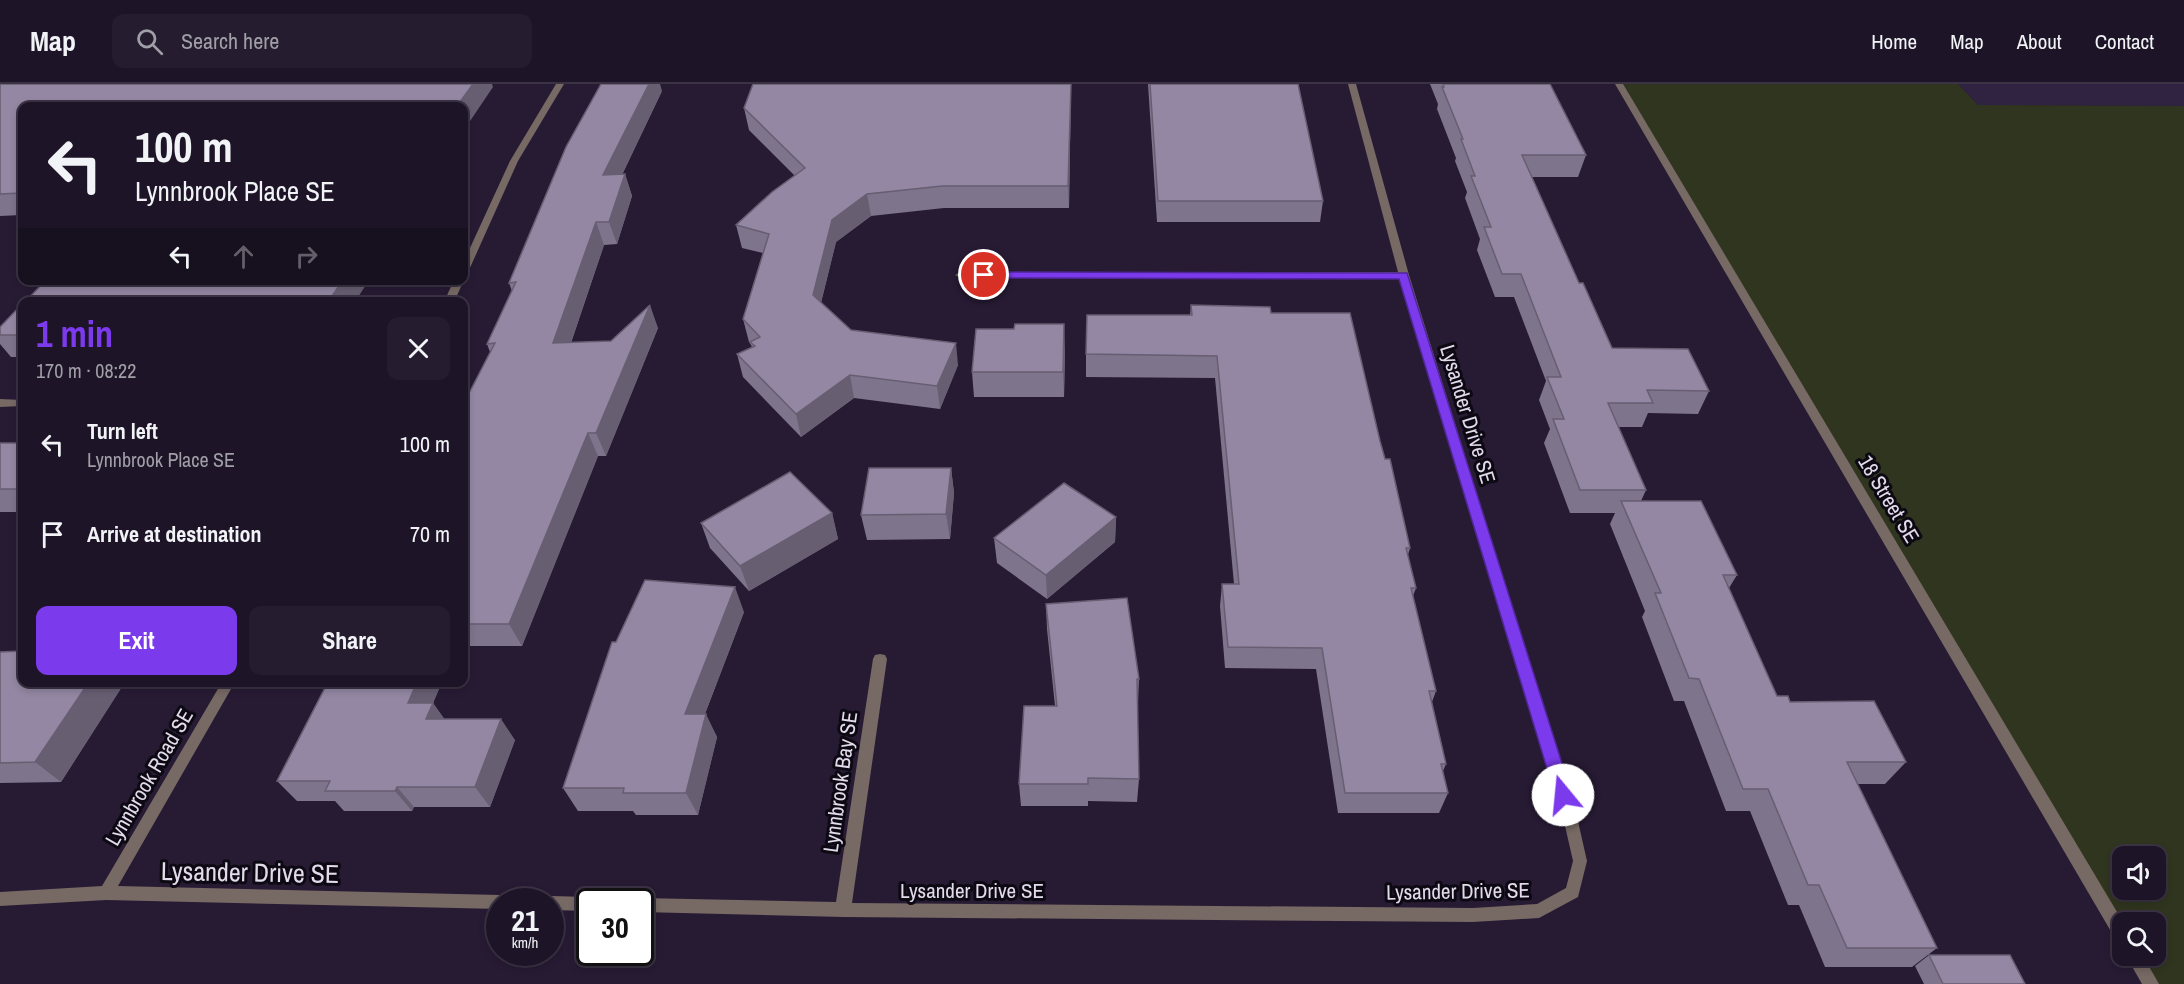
<!DOCTYPE html>
<meta charset="utf-8">
<style>
body{margin:0;font-family:"Archivo Narrow",sans-serif;background:#251d2f;color:#f1f3f6;height:100vh;display:flex;flex-direction:column;font-size:22px;white-space:nowrap}
*{box-sizing:border-box;margin:0}
p{font-size:20px;color:#a09ea7}
.icon{flex:none;width:33px;height:33px;fill:none;stroke:currentColor;stroke-width:2;stroke-linecap:round;stroke-linejoin:round}
.map{position:relative;flex:1;overflow:hidden}
.panel{position:absolute;left:18px;top:213px;width:450px;height:390px;display:flex;flex-direction:column;background:#1d1427;border-radius:12px;box-shadow:0 3px 9px #0003,0 0 0 2px #3b3344}
.panel>*{flex:none}
.top-card{position:absolute;left:18px;top:18px;width:450px;height:183px;border-radius:12px;box-shadow:0 3px 9px #0003,0 0 0 2px #3b3344;background:#1d1427;color:#f1f3f6;overflow:hidden}
.controls{position:absolute;left:2112px;top:762px;display:grid;gap:12px}
.controls a{display:grid;place-items:center;width:54px;height:54px;border-radius:12px;background:#1d1427;box-shadow:0 3px 9px #0003,0 0 0 2px #3b3344;font-size:30px}
.speed{position:absolute;left:486px;top:804px;display:flex;gap:12px;font-size:30px;font-weight:700;text-align:center}
.speed>*{display:grid;place-content:center;width:78px;height:78px;border-radius:50%;background:#1d1427;box-shadow:0 3px 9px #0003,0 0 0 2px #3b3344;line-height:1}
.speed small{font-size:15px;font-weight:400}
.speed .limit{border:3px solid #111;border-radius:9px;background:#fff;color:#111}
.pin{position:absolute;display:grid;place-items:center;width:51px;height:51px;color:#fff;margin:-26px;border:3px solid #fff;border-radius:50%;box-shadow:0 2px 6px #0007}
.me{position:absolute;width:66px;margin:-33px;rotate:343deg;stroke-linejoin:round;filter:drop-shadow(0 0 4px #0008)}
.turn{display:flex;align-items:center;gap:21px;height:126px;padding:0 18px;font-size:27px}
.turn .icon{width:78px;height:78px;stroke-width:2.5}
.turn b{display:block;font-size:42px;line-height:51px}
.lanes{display:flex;align-items:center;height:57px;padding:0 18px;background:#0003;justify-content:center;gap:30px;direction:ltr}
.lanes .off{opacity:.35}
.round{display:grid;place-items:center;flex:none;width:63px;height:63px;border-radius:12px;background:#251d2f}
.overview{display:flex;align-items:center;justify-content:space-between;height:102px;padding:0 18px}
h1{font-size:36px;font-weight:800;line-height:45px;color:#7c3aed}
.primary-button{display:flex;gap:12px;margin-top:auto;padding:12px 18px}
.primary-button a{flex:1;height:69px;border-radius:12px;background:#7c3aed;color:#fff;font-size:24px;font-weight:800;line-height:69px;text-align:center}
.primary-button a+a{background:#251d2f;color:#f1f3f6}
ul{padding:0;list-style:none}
li{display:flex;align-items:center;gap:18px;height:90px;padding:0 18px}
li div{flex:1}
li b{display:block;font-size:22px}
li em{font-style:normal}
header{display:flex;align-items:center;gap:36px;box-sizing:border-box;height:84px;padding:0 30px;background:#1d1427;border-bottom:2px solid #3b3344}
header strong{font-size:28px}
nav{display:flex;gap:33px;margin-inline-start:auto;font-size:21px}
.search{width:420px;height:54px;background:#251d2f;display:flex;align-items:center;gap:15px;box-sizing:border-box;padding:0 21px;border-radius:12px;color:#a09ea7;font-size:22px}
.map>svg:first-child{display:block}
.built{fill:#302241}
.green{fill:#30351f;fill-rule:evenodd}
.lines{fill:none;stroke-linecap:round;stroke-linejoin:round}
.minor{fill:#776964;fill-rule:evenodd}
.tertiary{fill:#776964;fill-rule:evenodd}
.wall{fill:#7e748c}
.shaded-wall{fill:#675e72}
.building{fill:#9387a3;stroke:#675e72;stroke-width:1.5}
.route{fill:#7c3aed;stroke:#51269a;stroke-width:1.5}
.labels{text-anchor:middle;dominant-baseline:central;stroke-width:6;stroke-linejoin:round;paint-order:stroke}
.street-label{font-size:21px;fill:#e2dbec;stroke:#0d0913}
.near-street-label{font-size:26px;fill:#e2dbec;stroke:#0d0913}
</style>
<header>
<strong>Map</strong>
<div class="search"><svg class="icon" aria-label="search" viewBox="0 0 24 24"><circle cx="10" cy="10" r="6"/><path d="M15 15l6 6"/></svg>Search here</div>
<nav><a>Home</a><a>Map</a><a>About</a><a>Contact</a></nav>
</header>
<div class="map">
<svg width="2184" height="900" viewBox="0 0 2184 900">
<rect width="100%" height="100%" fill="#271b34"/>
<!-- built -->
<path class="built" d="M1958,0H2184V22L1978,21Z"/>
<!-- green -->
<path class="green" d="M1619,0H1958L1978,21L2184,22V900H2151L2134,872H2156V838H2122V851ZM2122,772H2156V806H2122Z"/>
<g class="lines">
<!-- minor -->
<g class="minor">
<path d="M556,0H564L518,77L469,186L464,189V177L510,77Z"/>
<path d="M1348,0H1356L1409,191L1577,733L1587,777L1578,813L1539,834L1473,838L843,833L640,828V818H634L640,814L836,818L873,575L875,571L880,570L885,571L887,575L852,819L1473,824L1537,820L1566,804L1573,777L1563,733L1400,194H960L955,191L960,188H1398Z"/>
<path d="M454,196H464L454,218H444Z"/>
<path d="M0,315L22,316V322L0,323Z"/>
<path d="M222,598H235L118,802L500,811L505,813L507,818H500V825L106,816L0,822V808L102,802Z"/>
<path d="M550,812L590,813L597,818H590V827L550,826V818H543L545,814Z"/>
</g>
<!-- tertiary -->
<g class="tertiary">
<path d="M1615,0H1623L2123,838L2122,858L2116,856Z"/>
<path d="M2126,872H2143L2159,900H2142Z"/>
</g>
</g>
<!-- wall -->
<g class="wall">
<path d="M0,0L493,3L22,22V131L0,132Z"/>
<path d="M1071,0L1069,124H944L871,132L836,158L821,219L851,246L958,281L940,325L854,314L801,353L743,293L737,270L752,263L751,261L749,258L743,235L763,169L742,164L736,141L795,92L749,46L744,24Z"/>
<path d="M1148,0H1298L1323,117L1320,138H1157Z"/>
<path d="M1430,0H1550L1586,71L1578,93H1532L1579,199L1612,264L1709,307L1698,330L1648,329L1642,343H1618L1646,406L1641,417L1737,491L1729,504L1777,612L1906,678L1885,700H1857L1937,864L1912,883H1825L1799,821H1788L1750,727H1726L1684,617H1674L1642,533L1645,527L1610,440L1615,429H1570L1544,359L1550,345L1539,316L1546,297L1514,213H1495L1477,166L1480,155L1465,114L1467,108L1455,77L1456,74L1437,25L1438,20Z"/>
<path d="M662,7L622,91L625,90L632,112L617,160L604,161L571,259L611,257L658,244L606,372H598L522,562H464V319L490,268L487,260L512,207L509,199Z"/>
<path d="M22,220V273H11L0,260V243Z"/>
<path d="M1191,221L1271,229L1380,357L1410,464L1408,471L1416,504L1413,512L1436,607L1432,618L1446,680L1443,687L1448,709L1439,729H1338L1316,585L1225,584L1220,522L1222,500H1234L1215,294L1086,293V270L1190,231Z"/>
<path d="M1065,265L1064,313H974L972,288Z"/>
<rect x="0" y="359" width="22" height="69"/>
<path d="M951,384L954,409L950,455L867,456L861,431Z"/>
<path d="M832,429L838,455L749,507L710,464L701,439Z"/>
<path d="M1116,433L1115,458L1047,515L997,479L994,454Z"/>
<path d="M1046,520L1139,595L1138,619H1137L1139,695L1137,718L1088,717V722H1021L1019,700L1055,622L1047,545Z"/>
<path d="M744,528L705,630L717,653L698,731H636L633,727H578L563,704L616,558Z"/>
<path d="M0,568L22,598H125L61,698L0,699Z"/>
<path d="M318,598H442L433,619L444,635L515,656L490,723H414L412,727H344L335,717H297L277,697L324,605Z"/>
<path d="M1929,871L2025,900H1924L1915,882Z"/>
</g>
<!-- shaded-wall -->
<g class="shaded-wall">
<path d="M473,0H492L493,3L464,46V22H457Z"/>
<path d="M649,0H660L662,7L611,113L603,91Z"/>
<path d="M1071,0L1069,124L1068,102Z"/>
<path d="M625,90L632,112L617,160L609,138Z"/>
<path d="M867,110L871,132L836,158L817,234L813,211L832,136Z"/>
<path d="M596,138L604,161L563,282L553,259Z"/>
<path d="M343,196H369L355,218H328Z"/>
<path d="M650,221L658,244L606,372L596,349Z"/>
<path d="M1064,240L1065,265L1064,313L1063,288Z"/>
<path d="M956,259L958,281L940,325L937,302Z"/>
<path d="M850,291L854,314L801,353L796,330Z"/>
<path d="M588,349L598,372L522,562L509,540Z"/>
<path d="M951,384L954,409L950,455L946,430Z"/>
<path d="M832,429L838,455L749,507L740,482Z"/>
<path d="M1116,433L1115,458L1047,515L1046,491Z"/>
<path d="M735,503L744,528L696,653L685,630Z"/>
<path d="M89,598H125L61,698L35,678Z"/>
<path d="M417,598H442L433,619L448,640L442,656L408,619Z"/>
<path d="M706,630L717,653L698,731L686,709Z"/>
<path d="M501,635L515,656L490,723L475,703Z"/>
<path d="M397,703L414,723L412,727L395,707Z"/>
</g>
<!-- building -->
<g class="building">
<path d="M0,0H473L457,22H22V109L0,110Z"/>
<path d="M601,0H649L603,91L625,90L609,138H596L553,259L611,257L650,221L596,349H588L509,540H464V319L495,259L487,260L516,198L509,199L566,63Z"/>
<path d="M753,0H1071L1068,102H942L867,110L832,136L813,211L851,246L956,259L937,302L850,291L796,330L737,270L755,262L750,258L760,253L743,235L769,150L736,141L772,108L805,84L744,24Z"/>
<path d="M1150,0H1298L1323,117H1158Z"/>
<path d="M1443,0H1550L1586,71H1522L1579,199H1583L1612,264L1688,265L1709,307L1647,306L1653,319H1608L1646,406H1580L1553,335H1564L1547,293H1561L1521,190H1502L1484,143H1491L1471,92H1475L1461,55H1463L1442,3H1444Z"/>
<path d="M46,196H343L328,218H25Z"/>
<path d="M22,220V251H0V243Z"/>
<path d="M1191,221L1270,223L1271,229H1350L1380,357L1385,375H1390L1410,464H1406L1416,504H1411L1436,607H1429L1446,680H1441L1448,709H1345L1322,564L1228,563L1222,500H1239L1217,272L1086,270L1087,231H1192Z"/>
<path d="M1015,240H1064L1063,288H972L976,245H1014Z"/>
<rect x="0" y="359" width="22" height="46"/>
<path d="M869,384H951L946,430L861,431Z"/>
<path d="M790,388L832,429L740,482L701,439Z"/>
<path d="M1064,399L1116,433L1046,491L994,454Z"/>
<path d="M1621,417H1701L1737,491H1723L1777,612H1788L1790,618L1874,617L1906,678H1847L1937,864H1847L1819,801H1808L1768,705H1743L1699,595L1689,594L1655,509H1661Z"/>
<path d="M645,496L735,503L685,630H706L686,709H623L624,704H563L612,558H616Z"/>
<path d="M1127,514L1139,595H1137L1139,695L1088,694V700H1019L1024,622H1057L1046,520Z"/>
<path d="M22,567V598H89L35,678L0,679V568Z"/>
<path d="M328,598H417L408,619H433L426,635H501L475,703H397L395,707H325L330,697H277Z"/>
<path d="M1929,871H2010L2025,900H1943Z"/>
</g>
<!-- route -->
<path class="route" d="M980,188L1407,189L1572,711L1569,716L1563,718L1558,716L1555,711L1399,195L984,194L978,191Z"/>
<g class="labels">
<!-- street labels -->
<g class="street-label">
<text transform="translate(1468 330) rotate(73)">Lysander Drive SE</text>
<text transform="translate(1889 415) rotate(59)">18 Street SE</text>
<text transform="translate(149 693) rotate(-60)">Lynnbrook Road SE</text>
<text transform="translate(840 698) rotate(-82)">Lynnbrook Bay SE</text>
<text x="972" y="806">Lysander Drive SE</text>
<text transform="translate(1458 807) rotate(-1)">Lysander Drive SE</text>
</g>
<!-- near-street labels -->
<g class="near-street-label">
<text transform="translate(250 788) rotate(1)">Lysander Drive SE</text>
</g>
</g>
</svg>
<div class="controls">
<a><svg class="icon" aria-label="sound" viewBox="0 0 24 24"><path d="M4 9h4l5-4v14l-5-4H4zM17 9q2 3 0 6"/></svg></a>
<a><svg class="icon" aria-label="search" viewBox="0 0 24 24"><circle cx="10" cy="10" r="6"/><path d="M15 15l6 6"/></svg></a>
</div>
<div class="speed"><div>21<small>km/h</small></div><div class="limit">30</div></div>
<div class="pin" style="left:984px;top:191px;background:#d93025"><svg class="icon" aria-label="arrive" viewBox="0 0 24 24"><path d="M6 21V4h12l-3 4 3 4H6"/></svg></div>
<svg class="me" style="left:1563px;top:711px" viewBox="-20 -20 40 40"><circle r="19" fill="#fff"/><path d="M0-13L10 11 0 6-10 11z" fill="#7c3aed"/></svg>
<div class="top-card">
<div class="turn"><svg class="icon" aria-label="left" viewBox="0 0 24 24"><path d="M17 20v-9H6M10 6l-5 5 5 5"/></svg><div><b>100 m</b>Lynnbrook Place SE</div></div>
<div class="lanes"><svg class="icon" aria-label="left" viewBox="0 0 24 24"><path d="M17 20v-9H6M10 6l-5 5 5 5"/></svg><svg class="icon off" aria-label="ahead" viewBox="0 0 24 24"><path d="M12 20V5M6 11l6-6 6 6"/></svg><svg class="icon off" aria-label="right" viewBox="0 0 24 24"><path d="M7 20v-9h11M14 6l5 5-5 5"/></svg></div>
</div>
<section class="panel">
<div class="overview"><div><h1>1 min</h1><p>170 m · 08:22</p></div><a class="round"><svg class="icon" aria-label="close" viewBox="0 0 24 24"><path d="M6 6l12 12M18 6L6 18"/></svg></a></div>
<ul>
<li><svg class="icon" aria-label="left" viewBox="0 0 24 24"><path d="M17 20v-9H6M10 6l-5 5 5 5"/></svg><div><b>Turn left</b><p>Lynnbrook Place SE</p></div><em>100 m</em></li>
<li><svg class="icon" aria-label="arrive" viewBox="0 0 24 24"><path d="M6 21V4h12l-3 4 3 4H6"/></svg><div><b>Arrive at destination</b></div><em>70 m</em></li>
</ul>
<div class="primary-button"><a>Exit</a><a>Share</a></div>
</section>
</div>
